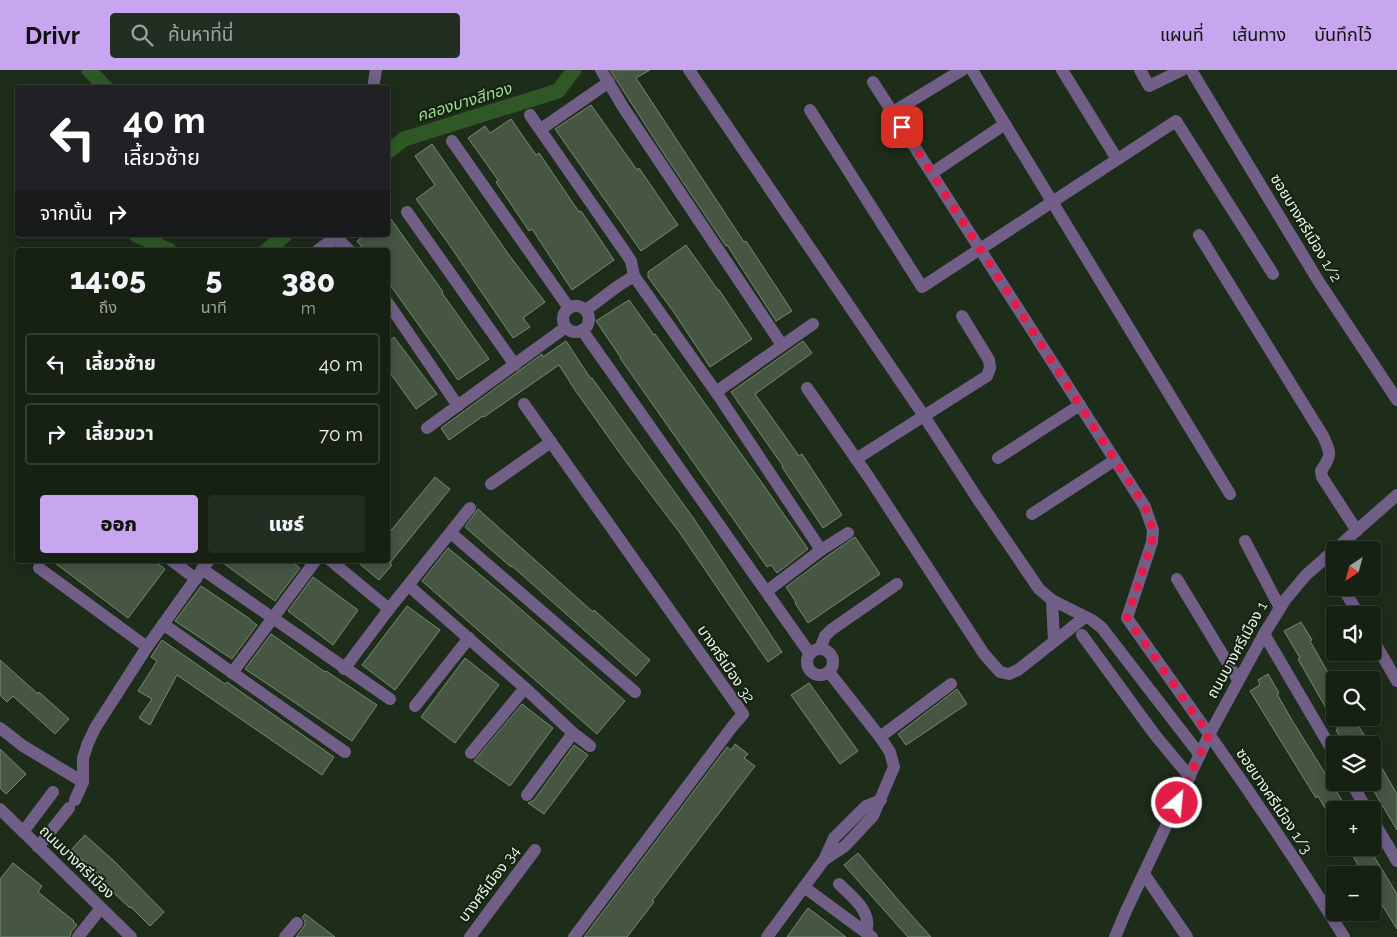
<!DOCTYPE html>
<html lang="th">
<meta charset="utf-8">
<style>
body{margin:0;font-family:Raleway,"Noto Sans Thai",sans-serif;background:#232e22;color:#f1f3f6;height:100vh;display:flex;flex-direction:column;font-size:19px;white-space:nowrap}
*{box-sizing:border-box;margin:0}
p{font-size:16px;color:#9ea3a0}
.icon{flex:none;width:28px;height:28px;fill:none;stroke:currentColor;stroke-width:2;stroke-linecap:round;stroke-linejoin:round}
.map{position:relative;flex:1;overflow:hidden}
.side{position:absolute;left:15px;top:178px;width:375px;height:315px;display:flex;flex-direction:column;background:#162114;border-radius:5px;box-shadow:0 2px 12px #0003,0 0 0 1px #353e34}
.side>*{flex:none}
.hud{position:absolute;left:15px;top:15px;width:375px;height:152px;border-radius:5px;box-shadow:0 2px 12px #0003,0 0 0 1px #353e34;background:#202124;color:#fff;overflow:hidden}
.needle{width:32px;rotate:216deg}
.fabs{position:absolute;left:1326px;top:471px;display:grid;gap:10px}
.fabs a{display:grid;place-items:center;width:55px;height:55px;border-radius:5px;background:#162114;box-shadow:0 2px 12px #0003,0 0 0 1px #353e34;font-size:25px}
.pin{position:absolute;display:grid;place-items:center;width:42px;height:42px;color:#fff;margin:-21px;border-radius:10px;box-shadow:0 2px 8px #0006}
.me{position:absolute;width:55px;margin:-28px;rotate:27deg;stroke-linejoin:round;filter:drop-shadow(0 0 4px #0008)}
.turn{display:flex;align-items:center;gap:18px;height:105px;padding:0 25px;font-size:22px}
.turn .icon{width:65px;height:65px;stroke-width:2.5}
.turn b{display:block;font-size:35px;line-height:42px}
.then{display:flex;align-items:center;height:48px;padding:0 25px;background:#0003;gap:10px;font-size:19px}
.eta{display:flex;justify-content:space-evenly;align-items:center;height:85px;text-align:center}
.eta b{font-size:30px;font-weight:800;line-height:35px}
.action{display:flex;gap:10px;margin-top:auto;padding:10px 25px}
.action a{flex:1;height:58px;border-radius:5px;background:#c7a6ef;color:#111;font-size:20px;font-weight:800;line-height:58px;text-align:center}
.action a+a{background:#232e22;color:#f1f3f6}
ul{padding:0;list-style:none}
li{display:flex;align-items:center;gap:15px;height:62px;margin:0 10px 8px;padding:0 15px;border:2px solid #353e34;border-radius:5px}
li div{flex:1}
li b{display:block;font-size:19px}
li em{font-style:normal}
header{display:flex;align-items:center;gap:30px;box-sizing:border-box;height:70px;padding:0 25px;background:#c7a6ef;color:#111}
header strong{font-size:24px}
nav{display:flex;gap:28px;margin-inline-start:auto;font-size:18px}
.search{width:350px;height:45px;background:#232e22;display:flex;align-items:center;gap:12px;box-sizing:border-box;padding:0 18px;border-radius:5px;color:#9ea3a0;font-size:19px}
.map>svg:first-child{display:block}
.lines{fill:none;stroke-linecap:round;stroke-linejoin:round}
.canal{stroke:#305827;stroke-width:15}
.building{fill:#465643;stroke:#778873}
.minor{stroke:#715f88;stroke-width:12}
.route{stroke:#e11d48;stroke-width:9;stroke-dasharray:0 16.2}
.labels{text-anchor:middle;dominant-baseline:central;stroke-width:4;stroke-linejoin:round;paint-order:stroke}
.street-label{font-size:15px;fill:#edf6ea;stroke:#142211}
.water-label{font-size:16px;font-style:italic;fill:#9edb91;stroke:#142211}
</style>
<header>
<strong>Drivr</strong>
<div class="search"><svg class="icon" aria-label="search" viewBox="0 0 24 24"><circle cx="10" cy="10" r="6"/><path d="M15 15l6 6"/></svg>ค้นหาที่นี่</div>
<nav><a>แผนที่</a><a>เส้นทาง</a><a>บันทึกไว้</a></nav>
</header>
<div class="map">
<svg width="1397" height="867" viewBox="0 0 1397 867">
<rect width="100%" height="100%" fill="#1e2c1a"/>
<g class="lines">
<!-- canal -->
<g class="canal">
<path d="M89,0L106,18"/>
<path d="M388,82L404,69L558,21L574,0"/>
<path d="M136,165L169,180"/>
<path d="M267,180L285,165"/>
</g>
</g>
<!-- building -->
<g class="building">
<path d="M610,0H650L636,8L744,172L746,171L792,241L776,251L727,175L726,176L666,87Z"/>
<path d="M591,35L637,100L639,98L678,155L641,181L555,59Z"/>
<path d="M511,49L536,85L539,83L579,142L581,141L614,190L572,220L532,159L529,161L496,112L498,110L468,68L485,56L490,63Z"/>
<path d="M432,74L509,185L545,232L523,248L530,257L513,268L448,173L416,129L435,115L415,86Z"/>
<path d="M388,145L443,222L442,223L489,289L458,310L388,212V180H364L357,171L365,165H388Z"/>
<path d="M686,175L718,220H719L752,269L710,297L673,241L648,207V202Z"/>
<path d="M629,230L654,265L655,264L762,413L808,479L777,503L771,495L767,497L620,288H621L596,251Z"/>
<path d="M394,267L437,324L416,339L388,300V272Z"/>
<path d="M566,271L591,309L592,308L694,449L782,582L768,592L680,463L624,389L575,320L559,295L484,347L483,346L449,370L441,358L542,284L543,287Z"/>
<path d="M803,271L812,283L755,324L799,386L802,384L842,445L823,458L782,397L783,396L731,322Z"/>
<path d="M435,407L450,419L390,493L392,495L379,510L355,490H386L388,491V464Z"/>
<path d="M478,439L593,542L594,540L650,590L636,606L512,496L511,497L465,457Z"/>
<path d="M855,467L880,504L808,553L795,533L796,532L786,517L826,487Z"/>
<path d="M448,478L508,528L625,631L597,664L422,511Z"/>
<path d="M51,490H153L165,499L128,548Z"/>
<path d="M219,490H290L300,498L275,531Z"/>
<path d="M313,507L358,540L333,575L288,541Z"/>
<path d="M201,516L250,549V550L257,555L232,589L175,551Z"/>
<path d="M407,536L440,560L395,620L362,595Z"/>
<path d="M1301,552L1312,570L1310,571L1335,615V648H1353L1371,675H1345L1336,660L1338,659L1298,589L1300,588L1284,561Z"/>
<path d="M271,564L325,602L326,601L377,635L352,671L245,599Z"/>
<path d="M162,570L225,614L227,612L334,687L322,705L177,605L150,655L139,648L152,629L138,621L157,591L151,587Z"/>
<path d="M465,588L499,615L455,673L421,647Z"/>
<path d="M0,590L38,624L39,622L69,649L55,664L13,626L7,632L0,625Z"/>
<path d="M1268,604L1279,623L1277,624L1293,652L1348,740H1335V755L1318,726L1316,728L1250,621L1260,615L1258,610Z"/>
<path d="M809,613L858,681L840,694L791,625Z"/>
<path d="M957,619L967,634L906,675L898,664Z"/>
<path d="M522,634L553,658L510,716L474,691Z"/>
<path d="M735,674L748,684L744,688L755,696L652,831L654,832L627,867H584L727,677L731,680Z"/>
<path d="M574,675L588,685L544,744L528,733L534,730Z"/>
<path d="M0,679L26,704L6,724L0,718Z"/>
<path d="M1372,681L1397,724V760L1372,718Z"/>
<path d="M85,765L115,792L164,842L150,856L131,837L130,838L101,811L103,809L71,780Z"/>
<path d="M1348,778H1369L1372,783L1397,824V859L1372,819V805H1364Z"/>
<path d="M858,783L912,846L931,867H908L844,795Z"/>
<path d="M13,793L42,816L38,822L74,851L73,852L77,855L71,862L70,867H0V809Z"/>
<path d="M808,838L846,867H787Z"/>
<path d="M305,844L335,867H296L305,855V851L302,847Z"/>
</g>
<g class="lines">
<!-- minor -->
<g class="minor">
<path d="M601,0L623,37L782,275"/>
<path d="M689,0L924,346L979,431L1039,519L1052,530L1092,550L1102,558L1200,685"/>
<path d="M972,0L1230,424"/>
<path d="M1062,0L1117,89"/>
<path d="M1140,0L1149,16L1182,0"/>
<path d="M1191,0L1319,212L1397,330"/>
<path d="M873,12L1145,437L1153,460L1152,472L1127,548C1201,653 1277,758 1344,867"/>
<path d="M373,18L376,0"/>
<path d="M810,40L922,217L1176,51L1273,204"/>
<path d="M893,42L962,0"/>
<path d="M530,45L625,182L631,191L634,206L716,322L821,480"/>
<path d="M541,59L609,12"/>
<path d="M452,71L569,238"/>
<path d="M932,103L1005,54"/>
<path d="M407,142L515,295"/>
<path d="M1199,165L1323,366C1331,384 1332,385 1321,401L1322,407L1357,461"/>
<path d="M318,180L329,172L337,170L342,173L349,180"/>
<path d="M388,233L458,336"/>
<circle cx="576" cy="249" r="13"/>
<path d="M586,240L618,216L634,206"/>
<path d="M582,260L810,584"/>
<path d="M807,318L870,409L984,584L1000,602L1009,604L1018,600L1085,547"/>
<path d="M716,322L813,254"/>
<path d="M524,334L743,644L732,657L574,867"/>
<path d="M427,358L566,257"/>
<path d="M998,388L1080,335"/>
<path d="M856,389L987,306L990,298L989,290L962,246"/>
<path d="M491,414L551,372"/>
<path d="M1032,444L1115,390"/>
<path d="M451,463L635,622"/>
<path d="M1245,471L1280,538"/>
<path d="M1326,487L1335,503"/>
<path d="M171,490L196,509"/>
<path d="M330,490L389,539"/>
<path d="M39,498L147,577"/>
<path d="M202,499L390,629"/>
<path d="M1177,509L1238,610"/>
<path d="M409,516L525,618L573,663L590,676"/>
<path d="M1343,518L1359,545"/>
<path d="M767,521L821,480L848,463"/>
<path d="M1052,530L1054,571"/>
<path d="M163,554L345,682"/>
<path d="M1264,564L1335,685"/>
<path d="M1082,565L1155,665L1190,707"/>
<path d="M1372,568L1397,611"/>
<path d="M820,579L825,566L831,560L897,514"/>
<circle cx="820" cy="592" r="13"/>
<path d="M344,599L389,539L470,438"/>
<path d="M232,603L316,490"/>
<path d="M415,636L469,568"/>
<path d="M0,658L23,676L83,712"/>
<path d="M880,667L951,614"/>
<path d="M471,683L525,618"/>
<path d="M1351,712L1367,740"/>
<path d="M527,725L573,663"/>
<path d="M75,730L83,712V688L88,673L95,658L147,577L209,490"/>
<path d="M0,739L131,867"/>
<path d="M1372,749L1397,791"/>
<path d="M23,762L53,722"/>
<path d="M38,777L69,738"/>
<path d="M824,790L845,776L873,746L894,697L890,682L880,667L829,602"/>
<path d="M1144,804L1187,867"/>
<path d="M839,814C852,827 873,842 866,862"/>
<path d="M804,817L872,867"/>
<path d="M78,867L101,838"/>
<path d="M285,867L297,853"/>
<path d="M470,867L535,780"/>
<path d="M767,867L824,790L834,768L866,736L881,730"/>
<path d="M1115,867L1126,841L1209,665L1264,564L1285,530L1306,505L1397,425"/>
</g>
</g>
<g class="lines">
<!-- route -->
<path class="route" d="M902,57L1145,437L1153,460L1152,472L1127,548L1209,665L1177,733"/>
</g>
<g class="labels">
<!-- street labels -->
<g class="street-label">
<text transform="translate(1306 158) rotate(59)">ซอยบางศรีเมือง 1/2</text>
<text transform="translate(1237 580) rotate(-61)">ถนนบางศรีเมือง 1</text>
<text transform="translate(726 594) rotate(56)">บางศรีเมือง 32</text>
<text transform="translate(1274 731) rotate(56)">ซอยบางศรีเมือง 1/3</text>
<text transform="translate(77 792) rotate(44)">ถนนบางศรีเมือง</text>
<text transform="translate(489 814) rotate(-53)">บางศรีเมือง 34</text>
</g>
<!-- water labels -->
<g class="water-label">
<text transform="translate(464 32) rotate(-17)">คลองบางสีทอง</text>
</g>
</g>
</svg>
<div class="fabs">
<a><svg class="needle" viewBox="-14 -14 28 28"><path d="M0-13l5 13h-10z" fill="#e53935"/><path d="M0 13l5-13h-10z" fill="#9ea3a0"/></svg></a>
<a><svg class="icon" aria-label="sound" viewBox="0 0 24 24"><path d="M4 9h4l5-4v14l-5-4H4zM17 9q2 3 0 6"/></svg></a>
<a><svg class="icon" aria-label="search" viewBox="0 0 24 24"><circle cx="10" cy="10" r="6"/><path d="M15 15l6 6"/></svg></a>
<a><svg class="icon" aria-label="layers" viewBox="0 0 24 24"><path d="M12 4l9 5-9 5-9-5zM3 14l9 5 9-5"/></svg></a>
<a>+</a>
<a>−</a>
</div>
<div class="pin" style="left:902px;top:57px;background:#d93025"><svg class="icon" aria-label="arrive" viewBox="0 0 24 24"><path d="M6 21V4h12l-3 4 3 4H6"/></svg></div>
<svg class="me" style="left:1177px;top:733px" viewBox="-20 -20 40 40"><circle r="17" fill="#e11d48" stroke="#fff" stroke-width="3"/><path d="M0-11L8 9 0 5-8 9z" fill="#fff"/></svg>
<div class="hud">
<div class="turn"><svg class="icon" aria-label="left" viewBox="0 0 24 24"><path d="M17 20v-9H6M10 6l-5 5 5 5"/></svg><div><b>40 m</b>เลี้ยวซ้าย</div></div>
<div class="then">จากนั้น<svg class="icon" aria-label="right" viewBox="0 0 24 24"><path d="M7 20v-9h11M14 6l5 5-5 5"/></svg></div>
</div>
<section class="side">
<div class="eta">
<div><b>14:05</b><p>ถึง</p></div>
<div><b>5</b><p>นาที</p></div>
<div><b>380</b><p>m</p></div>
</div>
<ul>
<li><svg class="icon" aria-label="left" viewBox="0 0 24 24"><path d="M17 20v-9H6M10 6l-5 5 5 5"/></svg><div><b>เลี้ยวซ้าย</b></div><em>40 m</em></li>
<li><svg class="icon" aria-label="right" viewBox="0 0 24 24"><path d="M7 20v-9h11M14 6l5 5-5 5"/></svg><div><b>เลี้ยวขวา</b></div><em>70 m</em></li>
</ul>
<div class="action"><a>ออก</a><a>แชร์</a></div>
</section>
</div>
